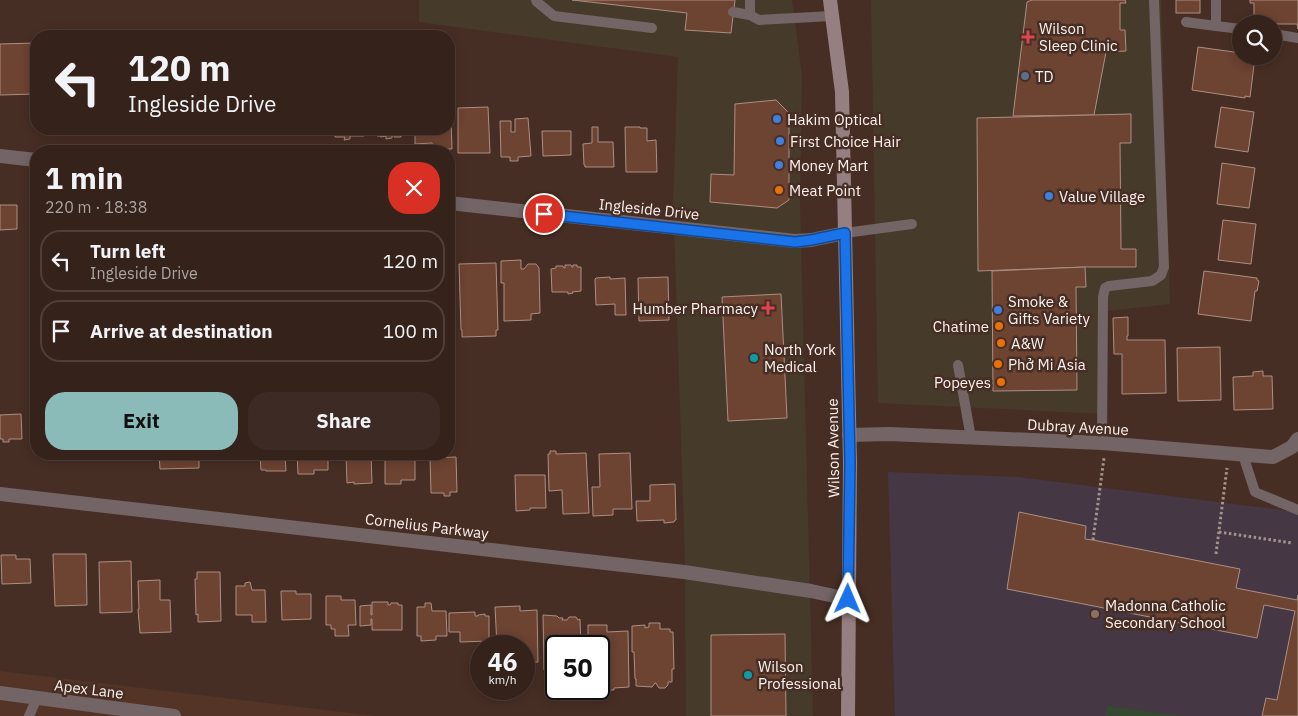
<!DOCTYPE html>
<meta charset="utf-8">
<style>
body{margin:0;font-family:"IBM Plex Sans",sans-serif;background:#3d2a24;color:#f1f3f6;height:100vh;display:flex;flex-direction:column;font-size:19px;white-space:nowrap}
*{box-sizing:border-box;margin:0}
p{font-size:16px;color:#aaa4a3}
.icon{flex:none;width:28px;height:28px;fill:none;stroke:currentColor;stroke-width:2;stroke-linecap:round;stroke-linejoin:round}
.map{position:relative;flex:1;overflow:hidden}
.panel{position:absolute;left:30px;top:145px;width:425px;height:315px;display:flex;flex-direction:column;background:#35221b;border-radius:20px;box-shadow:0 2px 12px #0003,0 0 0 1px #4f3f3a}
.panel>*{flex:none}
.banner{position:absolute;left:30px;top:30px;width:425px;height:105px;border-radius:20px;box-shadow:0 2px 12px #0003,0 0 0 1px #4f3f3a;background:#35221b;color:#f1f3f6;overflow:hidden}
.tools{position:absolute;left:1232px;top:15px;display:grid;gap:10px}
.tools a{display:grid;place-items:center;width:50px;height:50px;border-radius:50%;background:#35221b;box-shadow:0 2px 12px #0003,0 0 0 1px #4f3f3a;font-size:25px}
.speed{position:absolute;left:470px;top:635px;display:flex;gap:10px;font-size:25px;font-weight:700;text-align:center}
.speed>*{display:grid;place-content:center;width:65px;height:65px;border-radius:50%;background:#35221b;box-shadow:0 2px 12px #0003,0 0 0 1px #4f3f3a;line-height:1}
.speed small{font-size:12px;font-weight:400}
.speed .limit{border:2px solid #111;border-radius:8px;background:#fff;color:#111}
.pin{position:absolute;display:grid;place-items:center;width:42px;height:42px;color:#fff;margin:-21px;border:2px solid #fff;border-radius:50%;box-shadow:0 1px 5px #0007}
.me{position:absolute;width:55px;margin:-28px;rotate:1deg;stroke-linejoin:round;filter:drop-shadow(0 0 4px #0008)}
.turn{display:flex;align-items:center;gap:18px;height:105px;padding:0 15px;font-size:22px}
.turn .icon{width:65px;height:65px;stroke-width:2.5}
.turn b{display:block;font-size:35px;line-height:42px}
.round{display:grid;place-items:center;flex:none;width:52px;height:52px;border-radius:20px;background:#3d2a24}
.head{display:flex;align-items:center;justify-content:space-between;height:85px;padding:0 15px}
h1{font-size:30px;font-weight:700;line-height:38px}
.button{display:flex;gap:10px;margin-top:auto;padding:10px 15px}
.button a{flex:1;height:58px;border-radius:20px;background:#8bbbb9;color:#111;font-size:20px;font-weight:700;line-height:58px;text-align:center}
.button a+a{background:#3d2a24;color:#f1f3f6}
ul{padding:0;list-style:none}
li{display:flex;align-items:center;gap:15px;height:62px;margin:0 10px 8px;padding:0 5px;border:2px solid #4f3f3a;border-radius:20px}
li div{flex:1}
li b{display:block;font-size:19px}
li em{font-style:normal}
.map>svg:first-child{display:block}
.commercial{fill:#463b2b}
.built{fill:#543427}
.education{fill:#463744}
.green{fill:#354830}
.building{fill:#6d4332;stroke:#ad8e82}
.lines{fill:none;stroke-linecap:round;stroke-linejoin:round}
.path{stroke:#a4938c;stroke-width:3;stroke-dasharray:2.5 2.5;stroke-linecap:butt}
.service{stroke:#736566;stroke-width:10}
.minor{stroke:#736566;stroke-width:14}
.secondary{stroke:#967f81;stroke-width:14}
.route-casing{stroke:#114b97;stroke-width:12}
.route{stroke:#1a73e8;stroke-width:9}
.health-dot{fill:#e0444e;stroke:#472e24;stroke-width:2}
.service-dot{fill:#5c6f8a;stroke:#472e24;stroke-width:2}
.shop-dot{fill:#3f7fe0;stroke:#472e24;stroke-width:2}
.food-dot{fill:#e8710a;stroke:#472e24;stroke-width:2}
.culture-dot{fill:#0f9aa8;stroke:#472e24;stroke-width:2}
.education-dot{fill:#8d6e63;stroke:#472e24;stroke-width:2}
.labels{text-anchor:middle;dominant-baseline:central;stroke-width:5;stroke-linejoin:round;paint-order:stroke}
.poi-label{font-size:15px;fill:#fdf2ee;stroke:#472e24;text-anchor:start}
.street-label{font-size:15px;fill:#fdf2ee;stroke:#472e24}
</style>
<div class="map">
<svg width="1298" height="716" viewBox="0 0 1298 716">
<rect width="100%" height="100%" fill="#472e24"/>
<!-- commercial -->
<g class="commercial">
<path d="M419,0H792L802,76L800,203L813,716H686L685,560L675,256L673,208L678,57L419,22Z"/>
<path d="M871,0H1161L1170,304L1108,311L1106,414L878,403Z"/>
</g>
<!-- built -->
<path class="built" d="M0,671L375,716H0Z"/>
<!-- education -->
<path class="education" d="M888,472L1018,477L1298,512V716H895Z"/>
<!-- green -->
<path class="green" d="M1107,706L1184,716H1105Z"/>
<!-- building -->
<g class="building">
<path d="M572,0H735L731,33L685,30L687,13Z"/>
<path d="M1032,0H1125L1126,3H1120V30H1125L1126,51L1106,52L1094,115L1013,116L1027,2Z"/>
<rect x="1176" y="0" width="24" height="13"/>
<path d="M1250,0H1298V29L1297,24H1254V3H1250Z"/>
<path d="M36,43V94L0,95V44Z"/>
<path d="M1198,47L1241,53V56L1255,57L1250,97L1245,96V98L1192,90Z"/>
<path d="M449,89H450L452,149H433L432,143L415,144V129H449Z"/>
<path d="M776,100L789,113V200L777,208L710,202L711,174L734,175L735,104Z"/>
<path d="M488,107L490,153H458V108Z"/>
<path d="M1221,107L1254,112L1248,152L1215,147Z"/>
<path d="M1131,114V143H1120L1121,249H1136V267H1085L978,271L977,118Z"/>
<path d="M528,118L531,156L518,157V161H510V157H501L500,121H511V132H515V119Z"/>
<path d="M592,127H598V142H613L614,167H585V165H584L583,144L592,143Z"/>
<path d="M625,127H640V128H647V141L656,140L657,172H626Z"/>
<path d="M292,129H328V135H308V130H292Z"/>
<path d="M335,129H363L364,136H350V139L344,140L345,137H335Z"/>
<path d="M377,129H405V135H401V137H394V135L392,136V138L386,139V136L381,137L380,136H377Z"/>
<path d="M542,131H571V155L543,156Z"/>
<path d="M1222,163L1255,168L1249,208L1217,204Z"/>
<path d="M31,197H36V259V253H32Z"/>
<path d="M0,205H17V229L0,230Z"/>
<path d="M1223,220L1256,224L1251,264L1218,260Z"/>
<path d="M521,260V269H524L528,264H536L539,268L540,313L531,314V320L504,321V283H501V261Z"/>
<path d="M496,263L498,330H496V336L462,337V330H461L459,264Z"/>
<path d="M565,265H571L572,267H573V265H577V267H581V291L572,292L573,293L568,294V292H552L551,269L556,268V266H563V267L565,268Z"/>
<path d="M1085,267L1086,287H1076L1077,390L993,391L992,271Z"/>
<path d="M1204,271L1257,278V280L1259,281L1257,291H1255L1251,321L1198,314Z"/>
<path d="M610,277V279L625,278L626,315H615V304L596,305L595,279L596,278Z"/>
<path d="M668,277L669,320L639,321L638,278Z"/>
<path d="M781,294L787,418L728,421L722,297Z"/>
<path d="M1128,317V336H1127V340H1165L1166,393L1122,394V354H1114L1113,318Z"/>
<path d="M1220,347L1221,400L1178,401L1177,348Z"/>
<path d="M1263,371V376H1272L1273,409L1234,410L1233,377L1253,376V372Z"/>
<path d="M21,414L22,439H9V442H3V439H0V415Z"/>
<path d="M550,451H556V454L586,453L589,513L563,514L562,490L549,491L548,454H550Z"/>
<path d="M630,453L632,509H613V515L593,516L592,487H600L599,454Z"/>
<path d="M130,454H155V457H137V456H130Z"/>
<path d="M159,454H199V468L160,469Z"/>
<path d="M260,454H285L286,471H266V470H261Z"/>
<path d="M297,454H328V470H314V474H298Z"/>
<path d="M346,454H371L372,483L354,484V482L347,483Z"/>
<path d="M390,454L415,455V480H401V484H385V455H390Z"/>
<path d="M456,457L457,492H450V496H444V493H431L430,458Z"/>
<path d="M515,475H545L546,508H530V510L516,511Z"/>
<path d="M675,484L676,520H675L674,522L664,523V520L637,521L636,501H650V485Z"/>
<path d="M1019,512L1086,526L1085,539L1093,540L1240,569L1236,588L1297,600L1298,595V716H1262L1266,698L1277,700L1295,611L1264,605L1257,638L1007,589Z"/>
<path d="M53,554H86L87,605L55,606Z"/>
<path d="M1,555H16V559H30L31,583L2,584Z"/>
<path d="M131,561L132,612L100,613L99,562Z"/>
<path d="M197,572H220L221,621L198,622V614L196,615L195,579H197Z"/>
<path d="M160,580V600H170L171,632L140,633L138,609H139L138,581Z"/>
<path d="M250,582L252,590H265L266,622H252V615H236V586H245V583Z"/>
<path d="M281,591H296V594H311V619L282,620Z"/>
<path d="M326,596H341V600H355L356,625H348L349,636H335V629H331V625H326Z"/>
<path d="M372,602H388V605H390L391,603H398V605H402V630H372V619H371V625L360,626V606L371,605V615H372Z"/>
<path d="M425,603H431L432,611H446L447,636H436V640L421,641V636H417V607H425Z"/>
<path d="M520,606V611L537,610L538,662H524V646H497L495,607Z"/>
<path d="M475,612V616H478V615L485,614V616H489V641L460,642V632H449V613Z"/>
<path d="M543,615L557,616L559,618H563L562,620H567L569,617H576L578,620L580,619L581,646H556V676H553L550,673V670H544Z"/>
<path d="M649,623H660V629H670V632H673L674,669H672V682H668V685L665,688H659L657,685L656,683H655L652,687L636,686V679H635L634,652H632V626L645,625V628L649,627Z"/>
<path d="M588,625H607V632L628,631L629,687L614,688V690H599V646H588Z"/>
<path d="M785,634L786,716H711V635Z"/>
</g>
<g class="lines">
<!-- path -->
<g class="path">
<path d="M1219,532L1292,543"/>
<path d="M1093,540L1104,458"/>
<path d="M1216,554L1227,468"/>
</g>
<!-- service -->
<g class="service">
<path d="M536,0L537,2L554,16L652,28"/>
<path d="M750,0V15"/>
<path d="M1216,0V26L1241,29"/>
<path d="M733,12L750,15L759,20L832,16"/>
<path d="M1186,22L1216,26"/>
<path d="M1274,34L1298,38"/>
<path d="M845,233L912,224"/>
<path d="M958,365L971,438"/>
<path d="M1102,443L1103,297L1105,288L1109,286L1152,281L1161,275L1164,267L1154,0"/>
<path d="M1243,455L1255,492L1298,510"/>
<path d="M29,716L37,698"/>
</g>
<!-- minor -->
<g class="minor">
<path d="M0,156L36,160"/>
<path d="M449,203L677,228L795,241L811,240L845,233"/>
<path d="M849,435L889,434L1102,443L1273,457L1292,447L1298,439"/>
<path d="M0,494L684,572L811,591L848,599"/>
<path d="M0,693L174,716"/>
</g>
<!-- secondary -->
<path class="secondary" d="M830,0L842,92L850,462L848,716"/>
</g>
<g class="lines">
<defs>
<path id="route" d="M544,214L795,242L811,240L845,233L850,462L848,599"/>
</defs>
<!-- route casing -->
<use href="#route" class="route-casing"/>
<!-- route -->
<use href="#route" class="route"/>
</g>
<!-- markers -->
<g class="health-dot">
<path d="M1025.5 29.5h5v5h5v5h-5v5h-5v-5h-5v-5h5z"/>
<path d="M765.5 300.5h5v5h5v5h-5v5h-5v-5h-5v-5h5z"/>
</g>
<circle class="service-dot" cx="1025" cy="76" r="5"/>
<g class="shop-dot">
<circle cx="777" cy="119" r="5"/>
<circle cx="780" cy="141" r="5"/>
<circle cx="779" cy="165" r="5"/>
<circle cx="1049" cy="196" r="5"/>
<circle cx="998" cy="310" r="5"/>
</g>
<g class="food-dot">
<circle cx="779" cy="190" r="5"/>
<circle cx="999" cy="326" r="5"/>
<circle cx="1001" cy="343" r="5"/>
<circle cx="998" cy="364" r="5"/>
<circle cx="1001" cy="382" r="5"/>
</g>
<g class="culture-dot">
<circle cx="754" cy="358" r="5"/>
<circle cx="748" cy="675" r="5"/>
</g>
<circle class="education-dot" cx="1095" cy="614" r="5"/>
<g class="labels">
<!-- poi labels -->
<g class="poi-label">
<text x="1039" y="28">Wilson<tspan x="1039" dy="17">Sleep Clinic</tspan></text>
<text x="1035" y="76">TD</text>
<text x="787" y="119">Hakim Optical</text>
<text x="790" y="141">First Choice Hair</text>
<text x="789" y="165">Money Mart</text>
<text x="789" y="190">Meat Point</text>
<text x="1059" y="196">Value Village</text>
<text x="1008" y="301">Smoke &amp;<tspan x="1008" dy="17">Gifts Variety</tspan></text>
<text x="758" y="308" text-anchor="end">Humber Pharmacy</text>
<text x="989" y="326" text-anchor="end">Chatime</text>
<text x="1011" y="343">A&amp;W</text>
<text x="764" y="349">North York<tspan x="764" dy="17">Medical</tspan></text>
<text x="1008" y="364">Phở Mi Asia</text>
<text x="991" y="382" text-anchor="end">Popeyes</text>
<text x="1105" y="605">Madonna Catholic<tspan x="1105" dy="17">Secondary School</tspan></text>
<text x="758" y="666">Wilson<tspan x="758" dy="17">Professional</tspan></text>
</g>
<!-- street labels -->
<g class="street-label">
<text transform="translate(649 209) rotate(6)">Ingleside Drive</text>
<text transform="translate(1078 427) rotate(3)">Dubray Avenue</text>
<text transform="translate(833 448) rotate(-91)">Wilson Avenue</text>
<text transform="translate(427 526) rotate(7)">Cornelius Parkway</text>
<text transform="translate(89 689) rotate(7)">Apex Lane</text>
</g>
</g>
</svg>
<div class="tools">
<a><svg class="icon" aria-label="search" viewBox="0 0 24 24"><circle cx="10" cy="10" r="6"/><path d="M15 15l6 6"/></svg></a>
</div>
<div class="speed"><div>46<small>km/h</small></div><div class="limit">50</div></div>
<div class="pin" style="left:544px;top:214px;background:#d93025"><svg class="icon" aria-label="arrive" viewBox="0 0 24 24"><path d="M6 21V4h12l-3 4 3 4H6"/></svg></div>
<svg class="me" style="left:848px;top:599px" viewBox="-20 -20 40 40"><path d="M0-17L14 15 0 8-14 15z" fill="#1a73e8" stroke="#fff" stroke-width="4"/></svg>
<div class="banner">
<div class="turn"><svg class="icon" aria-label="left" viewBox="0 0 24 24"><path d="M17 20v-9H6M10 6l-5 5 5 5"/></svg><div><b>120 m</b>Ingleside Drive</div></div>
</div>
<section class="panel">
<div class="head"><div><h1>1 min</h1><p>220 m · 18:38</p></div><a class="round" style="background:#d93025;color:#fff"><svg class="icon" aria-label="close" viewBox="0 0 24 24"><path d="M6 6l12 12M18 6L6 18"/></svg></a></div>
<ul>
<li><svg class="icon" aria-label="left" viewBox="0 0 24 24"><path d="M17 20v-9H6M10 6l-5 5 5 5"/></svg><div><b>Turn left</b><p>Ingleside Drive</p></div><em>120 m</em></li>
<li><svg class="icon" aria-label="arrive" viewBox="0 0 24 24"><path d="M6 21V4h12l-3 4 3 4H6"/></svg><div><b>Arrive at destination</b></div><em>100 m</em></li>
</ul>
<div class="button"><a>Exit</a><a>Share</a></div>
</section>
</div>
